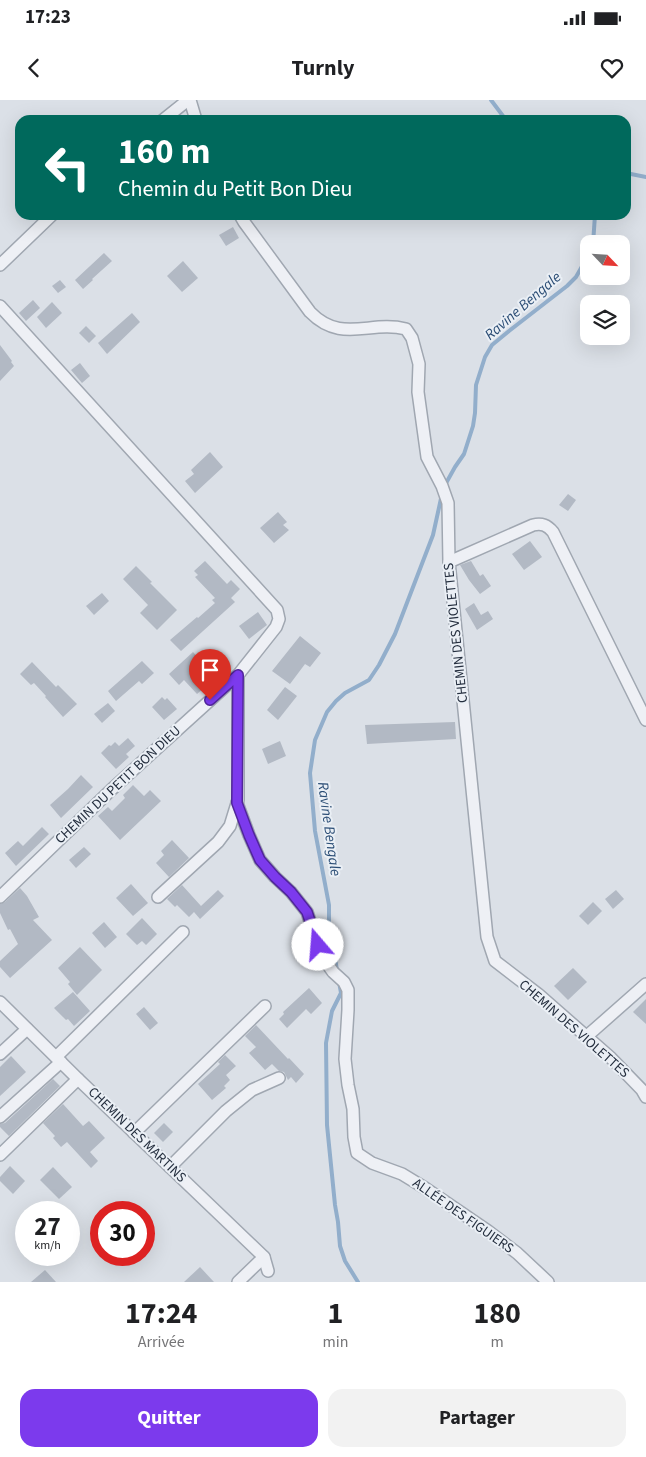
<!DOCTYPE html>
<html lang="fr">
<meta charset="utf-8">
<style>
body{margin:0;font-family:"Source Sans 3",sans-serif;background:#f2f2f2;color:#202124;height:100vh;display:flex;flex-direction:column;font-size:19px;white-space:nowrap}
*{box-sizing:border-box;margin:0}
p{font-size:16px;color:#757577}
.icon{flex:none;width:28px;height:28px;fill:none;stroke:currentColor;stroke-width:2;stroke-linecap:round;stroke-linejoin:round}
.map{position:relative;height:1182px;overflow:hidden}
.sheet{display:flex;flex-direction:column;background:#fff;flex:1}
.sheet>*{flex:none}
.guide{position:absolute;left:15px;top:15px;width:616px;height:105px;border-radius:15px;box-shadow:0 5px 20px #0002;background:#00695c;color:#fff;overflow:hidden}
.needle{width:32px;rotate:115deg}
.controls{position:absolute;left:580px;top:135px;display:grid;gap:10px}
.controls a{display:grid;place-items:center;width:50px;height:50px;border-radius:10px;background:#fff;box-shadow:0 5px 20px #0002;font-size:25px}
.speed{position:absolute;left:15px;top:1101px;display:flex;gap:10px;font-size:25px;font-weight:700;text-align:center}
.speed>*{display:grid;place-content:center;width:65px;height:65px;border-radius:50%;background:#fff;box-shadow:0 5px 20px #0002;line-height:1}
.speed small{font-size:12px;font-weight:400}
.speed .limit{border:8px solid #d22;background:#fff;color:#111}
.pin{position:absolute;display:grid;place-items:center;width:42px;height:42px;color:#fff;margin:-51px -21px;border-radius:50% 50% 50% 0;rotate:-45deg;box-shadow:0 0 5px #0007}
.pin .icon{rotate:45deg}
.me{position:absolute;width:55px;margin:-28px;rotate:342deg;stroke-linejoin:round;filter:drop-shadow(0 0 4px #0008)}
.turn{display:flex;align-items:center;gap:18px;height:105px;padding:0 20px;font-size:22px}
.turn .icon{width:65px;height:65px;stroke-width:2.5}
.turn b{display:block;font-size:35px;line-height:42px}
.eta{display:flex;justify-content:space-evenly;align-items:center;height:85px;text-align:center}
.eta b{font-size:30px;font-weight:700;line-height:35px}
.primary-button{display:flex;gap:10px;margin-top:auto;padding:10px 20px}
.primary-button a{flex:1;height:58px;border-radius:15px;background:#7c3aed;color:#fff;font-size:20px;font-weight:700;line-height:58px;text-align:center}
.primary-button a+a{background:#f2f2f2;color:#202124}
.status{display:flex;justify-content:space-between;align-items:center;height:35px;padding:0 25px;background:#fff;direction:ltr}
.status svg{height:14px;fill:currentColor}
header{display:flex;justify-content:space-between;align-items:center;height:65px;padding:0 20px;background:#fff;font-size:22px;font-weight:700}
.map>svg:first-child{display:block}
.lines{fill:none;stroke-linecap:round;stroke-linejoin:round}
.stream{stroke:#92aecb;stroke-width:4}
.building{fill:#b2b9c4}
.minor-casing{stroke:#a0a7b1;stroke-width:14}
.minor{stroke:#eef0f5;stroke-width:11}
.route-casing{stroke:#51269a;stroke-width:12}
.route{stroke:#7c3aed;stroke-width:9}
.labels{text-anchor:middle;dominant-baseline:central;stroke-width:4;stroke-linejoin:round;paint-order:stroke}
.street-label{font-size:14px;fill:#242e3e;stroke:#eaeff5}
.water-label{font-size:15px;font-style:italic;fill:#2b4d75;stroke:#eaeff5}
</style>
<div class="status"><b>17:23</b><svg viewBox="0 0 49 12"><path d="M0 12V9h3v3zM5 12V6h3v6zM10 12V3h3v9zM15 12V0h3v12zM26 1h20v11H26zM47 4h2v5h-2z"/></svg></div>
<header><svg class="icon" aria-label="back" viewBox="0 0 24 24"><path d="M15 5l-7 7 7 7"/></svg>Turnly<svg class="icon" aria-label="heart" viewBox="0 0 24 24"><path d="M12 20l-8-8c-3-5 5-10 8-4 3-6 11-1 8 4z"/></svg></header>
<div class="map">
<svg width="646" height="1182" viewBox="0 0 646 1182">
<rect width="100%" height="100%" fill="#dbe0e7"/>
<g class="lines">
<!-- stream -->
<g class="stream">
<path d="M491,0L506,20"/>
<path d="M626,73L646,77"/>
<path d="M593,144L595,115"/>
<path d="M445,385L455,367L464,354L473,326L475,313L476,285L485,257L492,245L509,231L567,186L576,177L589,154"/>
<path d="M337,870L329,824V805L315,731L310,673L315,640L327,612L336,601L345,593L369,580L379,565L395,534L433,435L442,394"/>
<path d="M339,882L341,893L332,911L326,943L327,1025L335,1105L338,1122L340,1146L345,1161L358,1182"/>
</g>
</g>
<!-- building -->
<g class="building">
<path d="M233,127L239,138L226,146L219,135Z"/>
<path d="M104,153L112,161L92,179L93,180L83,189L75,180Z"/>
<path d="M183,161L198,178L182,192L167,176Z"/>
<path d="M60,180L66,187L58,193L52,186Z"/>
<path d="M33,200L40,208L26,221L19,213Z"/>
<path d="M52,202L62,213L46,228L37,217Z"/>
<path d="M132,213L140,222L107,254L98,243Z"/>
<path d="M86,226L96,236L89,243L79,233Z"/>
<path d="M0,245L12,261L11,262L14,266L0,281Z"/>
<path d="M80,263L90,276L82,283L71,270Z"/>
<path d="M210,352L223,367L195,393L185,381L194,374L191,370Z"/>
<path d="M568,394L576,400L568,411L559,405Z"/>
<path d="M278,412L287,422L283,425L289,430L274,443L260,428Z"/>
<path d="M530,441L542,457L524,470L512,454Z"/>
<path d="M205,461L227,484L231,480L240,489L231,498L235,502L181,551L170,540L197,517L198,518L215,503L212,500L215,498L195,477L198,475L194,471Z"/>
<path d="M471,461L480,476L483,474L491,486L480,494L469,480L460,465Z"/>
<path d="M136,466L152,482L150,483L177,510L157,530L140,513L148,505L123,479Z"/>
<path d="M102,493L109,501L94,515L86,506Z"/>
<path d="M474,503L481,515L488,511L493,519L477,530L465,509Z"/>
<path d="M258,512L267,525L249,539L239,526Z"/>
<path d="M300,536L321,553L310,567L305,564L290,584L272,571Z"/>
<path d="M193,552L216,577L197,594L184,580L179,585L169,574Z"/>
<path d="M142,561L154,573L142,584L139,581L116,601L108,591Z"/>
<path d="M32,562L56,587L58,585L77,604L63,617L45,597L46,596L34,583L31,585L20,574Z"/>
<path d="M285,587L297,596L278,620L267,610Z"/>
<path d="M162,597L165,600L167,598L177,609L164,620L152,607Z"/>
<path d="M108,603L115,611L102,623L94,614Z"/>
<path d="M455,622L456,639L367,644L365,625Z"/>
<path d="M128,638L135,646L126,654L129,657L116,669L101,653L109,645L111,646L115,642L119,646Z"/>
<path d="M280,641L286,656L268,664L262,649Z"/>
<path d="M81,675L93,687L61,718L50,705L68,689Z"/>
<path d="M133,685L144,696L150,690L161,701L120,740L98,716L108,707L112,711L125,698L123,695Z"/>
<path d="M42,727L49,734L16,766L5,753L18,741L23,746Z"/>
<path d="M172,740L189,758L169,777L156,763L164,755L161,751Z"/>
<path d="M84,747L91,754L76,768L69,760Z"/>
<path d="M131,784L148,803L133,816L116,798Z"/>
<path d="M182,785L201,806L218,790L224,796L200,819L194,812L189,817L177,805L175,807L167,799Z"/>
<path d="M20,788L27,796L39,817L33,820L52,840L10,878L0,867V861L18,844L10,829L8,830L0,813V804L5,802Z"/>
<path d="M616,790L624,799L613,809L605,799Z"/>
<path d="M593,802L602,811L588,825L579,816Z"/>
<path d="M142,818L157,834L146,845L142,841L137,845L126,834Z"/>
<path d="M104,822L117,837L105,848L92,833Z"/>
<path d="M80,847L102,870L77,895L68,884L70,882L58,868Z"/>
<path d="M573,868L587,882L568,900L554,886Z"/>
<path d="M309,888L322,903L311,914L306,909L287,928L279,919L284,914L283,912Z"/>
<path d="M73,892L90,911L74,926L68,919L66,920L54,908Z"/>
<path d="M646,899V924L633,912Z"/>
<path d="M144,907L158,923L150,930L136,914Z"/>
<path d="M256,925L288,959L289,958L304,974L296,983L291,977L288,980L284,972L279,971L272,964L265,970L249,953L256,947L245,936Z"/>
<path d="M225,955L236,966L226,975L230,980L224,986L226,988L212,1000L198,984L220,964L218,962Z"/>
<path d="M11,956L26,972L0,996V967Z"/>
<path d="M53,979L60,986L9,1036L0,1027V1024L5,1023Z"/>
<path d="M63,1004L83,1026L89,1021L105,1038L90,1052L98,1061L91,1068L67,1042L61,1047L53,1038L55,1036L43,1023Z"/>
<path d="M164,1023L173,1032L163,1042L154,1033Z"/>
<path d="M10,1066L25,1081L13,1094L0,1081V1077Z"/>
<path d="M53,1067L72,1087L59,1099L40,1080Z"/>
<path d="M200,1167L214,1182H184Z"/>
<path d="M45,1170L56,1182H31Z"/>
</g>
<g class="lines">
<defs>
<g id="minor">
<path d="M190,0L196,20"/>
<path d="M163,20L188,0"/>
<path d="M240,115L244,122L310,212C341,244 370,220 406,229L412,238L419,264L418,292L427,357L442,386L448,403L449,462L487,837L495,861L538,894L611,958L642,990L646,997"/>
<path d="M0,165L52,115"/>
<path d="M0,206L277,510L279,519L276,527L238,575L111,690L0,797"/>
<path d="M449,462L533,425C542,423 547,425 553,432L646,620"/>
<path d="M237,703L249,735L260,760L275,777L291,792L307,812L321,855L333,872L344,882L348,890V910L345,959L348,985L353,1009L354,1037L357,1053L372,1063L402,1074L425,1088L488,1131L517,1153L548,1182"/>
<path d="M158,797L218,742L230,726L238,700V575"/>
<path d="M0,902L78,979L264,1157L268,1171"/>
<path d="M587,936L646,884"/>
<path d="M0,954L27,929"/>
<path d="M56,957L183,832"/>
<path d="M0,1017L61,962"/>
<path d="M134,1033L265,906"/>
<path d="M0,1055L78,979"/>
<path d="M170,1067L226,1011L252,990L279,978"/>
<path d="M238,1182L264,1157"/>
</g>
</defs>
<!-- minor casing -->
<use href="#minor" class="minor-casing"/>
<!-- minor -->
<use href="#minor" class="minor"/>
</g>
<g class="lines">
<defs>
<path id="route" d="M210,600L238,575L237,703L249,735L260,760L275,777L291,792L307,812L318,845"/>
</defs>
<!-- route casing -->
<use href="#route" class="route-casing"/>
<!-- route -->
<use href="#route" class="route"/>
</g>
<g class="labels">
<!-- street labels -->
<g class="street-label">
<text transform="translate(456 533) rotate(-96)">CHEMIN DES VIOLETTES</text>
<text transform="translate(118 685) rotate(-43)">CHEMIN DU PETIT BON DIEU</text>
<text transform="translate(574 929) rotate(41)">CHEMIN DES VIOLETTES</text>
<text transform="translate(137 1035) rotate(44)">CHEMIN DES MARTINS</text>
<text transform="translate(463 1116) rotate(35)">ALLÉE DES FIGUIERS</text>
</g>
<!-- water labels -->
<g class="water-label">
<text transform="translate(523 206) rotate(-41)">Ravine Bengale</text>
<text transform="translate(329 729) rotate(82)">Ravine Bengale</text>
</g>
</g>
</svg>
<div class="controls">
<a><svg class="needle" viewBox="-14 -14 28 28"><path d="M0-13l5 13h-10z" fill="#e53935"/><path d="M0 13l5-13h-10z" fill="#757577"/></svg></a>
<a><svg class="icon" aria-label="layers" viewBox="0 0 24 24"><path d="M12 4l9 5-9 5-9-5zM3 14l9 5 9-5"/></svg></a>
</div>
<div class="speed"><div>27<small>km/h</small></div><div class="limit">30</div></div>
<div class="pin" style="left:210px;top:600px;background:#d93025"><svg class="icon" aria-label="arrive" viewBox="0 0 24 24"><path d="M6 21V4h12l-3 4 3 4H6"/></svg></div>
<svg class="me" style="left:318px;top:845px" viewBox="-20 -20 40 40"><circle r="19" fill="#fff"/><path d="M0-13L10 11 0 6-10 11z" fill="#7c3aed"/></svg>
<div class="guide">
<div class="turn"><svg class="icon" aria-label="left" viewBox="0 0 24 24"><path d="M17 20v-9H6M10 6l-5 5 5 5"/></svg><div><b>160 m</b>Chemin du Petit Bon Dieu</div></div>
</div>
</div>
<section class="sheet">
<div class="eta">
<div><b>17:24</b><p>Arrivée</p></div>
<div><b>1</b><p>min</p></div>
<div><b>180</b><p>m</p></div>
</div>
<div class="primary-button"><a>Quitter</a><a>Partager</a></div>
</section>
